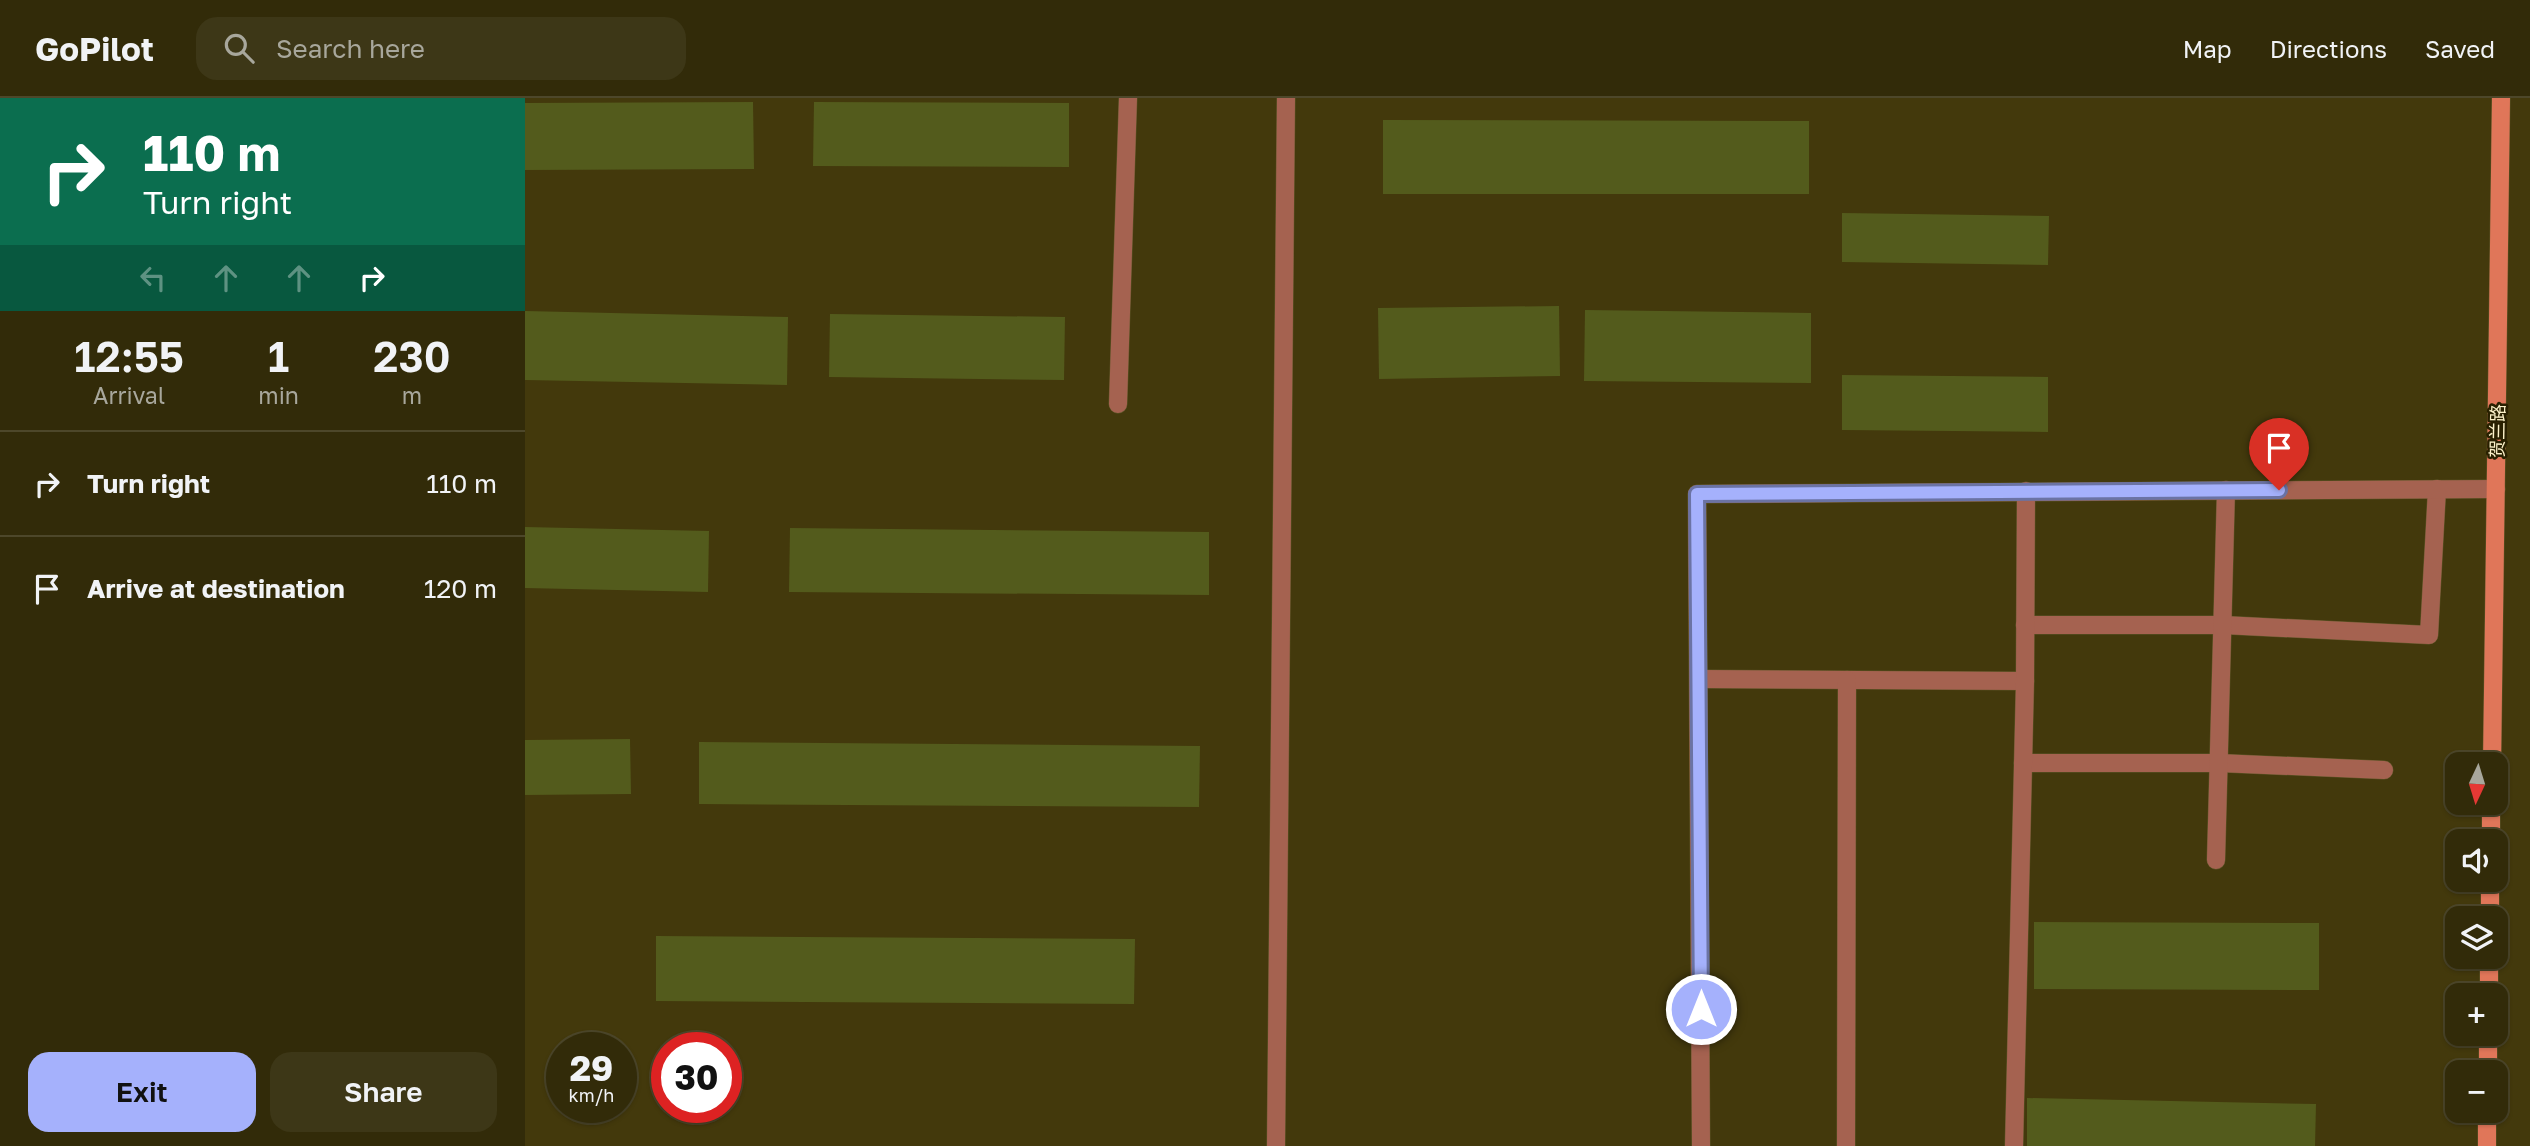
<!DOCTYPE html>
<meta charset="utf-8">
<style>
body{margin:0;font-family:"Golos Text","Noto Sans SC",sans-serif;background:#3d3717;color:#f1f3f6;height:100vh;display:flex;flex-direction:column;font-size:26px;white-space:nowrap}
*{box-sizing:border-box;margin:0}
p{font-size:23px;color:#a8a79c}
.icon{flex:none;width:38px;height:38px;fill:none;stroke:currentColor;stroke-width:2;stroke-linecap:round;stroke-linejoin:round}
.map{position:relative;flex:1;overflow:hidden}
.details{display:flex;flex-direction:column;background:#322b09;width:525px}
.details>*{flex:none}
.hud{background:#0b6e4f;color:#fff;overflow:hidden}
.needle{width:46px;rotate:184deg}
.fabs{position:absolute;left:1920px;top:654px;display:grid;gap:14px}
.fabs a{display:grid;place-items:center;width:63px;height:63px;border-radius:14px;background:#322b09;box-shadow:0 2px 5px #0004,0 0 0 2px #4d472a;font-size:35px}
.speed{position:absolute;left:21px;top:934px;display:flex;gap:14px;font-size:35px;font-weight:700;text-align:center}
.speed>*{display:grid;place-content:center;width:91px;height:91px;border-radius:50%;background:#322b09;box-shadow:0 2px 5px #0004,0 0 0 2px #4d472a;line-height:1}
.speed small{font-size:18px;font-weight:400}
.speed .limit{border:10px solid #d22;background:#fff;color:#111}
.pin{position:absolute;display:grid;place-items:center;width:60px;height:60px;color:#fff;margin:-72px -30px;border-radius:50% 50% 50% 0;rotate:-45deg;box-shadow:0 0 7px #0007}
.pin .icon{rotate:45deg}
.me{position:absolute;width:77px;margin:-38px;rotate:0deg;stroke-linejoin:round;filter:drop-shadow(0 0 5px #0008)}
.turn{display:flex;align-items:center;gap:24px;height:147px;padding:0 28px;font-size:32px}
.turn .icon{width:91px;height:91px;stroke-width:2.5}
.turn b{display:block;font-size:49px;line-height:60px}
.lanes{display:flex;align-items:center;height:66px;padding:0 28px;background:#0003;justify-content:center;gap:35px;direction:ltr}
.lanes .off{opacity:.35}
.eta{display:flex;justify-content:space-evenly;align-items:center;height:119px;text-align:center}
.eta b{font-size:42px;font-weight:600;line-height:49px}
.cta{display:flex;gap:14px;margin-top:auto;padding:14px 28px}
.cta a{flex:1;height:80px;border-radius:21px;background:#a5b1fc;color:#111;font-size:28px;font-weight:600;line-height:80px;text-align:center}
.cta a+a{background:#3d3717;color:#f1f3f6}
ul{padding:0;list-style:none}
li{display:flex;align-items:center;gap:21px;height:105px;padding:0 28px;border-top:2px solid #4d472a}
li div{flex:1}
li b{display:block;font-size:26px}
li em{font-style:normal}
header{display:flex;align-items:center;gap:42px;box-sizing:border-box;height:98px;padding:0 35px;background:#322b09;border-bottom:2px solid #4d472a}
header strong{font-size:33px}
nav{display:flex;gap:38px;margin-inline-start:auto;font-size:24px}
.search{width:490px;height:63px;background:#3d3717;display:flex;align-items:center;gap:18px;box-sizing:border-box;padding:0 24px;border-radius:21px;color:#a8a79c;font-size:26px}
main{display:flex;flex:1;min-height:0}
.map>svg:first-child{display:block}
.building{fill:#535b1c}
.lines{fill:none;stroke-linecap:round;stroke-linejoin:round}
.street-casing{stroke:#61572a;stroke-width:19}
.secondary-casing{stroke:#61572a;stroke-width:19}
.street{stroke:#a56250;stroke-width:18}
.secondary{stroke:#e07659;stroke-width:18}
.route-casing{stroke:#6b73a4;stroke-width:18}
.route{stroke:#a5b1fc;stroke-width:12}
.labels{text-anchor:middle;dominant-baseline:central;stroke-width:5;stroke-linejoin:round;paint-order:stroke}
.street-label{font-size:18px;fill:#fcf2ca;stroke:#282000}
</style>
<header>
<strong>GoPilot</strong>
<div class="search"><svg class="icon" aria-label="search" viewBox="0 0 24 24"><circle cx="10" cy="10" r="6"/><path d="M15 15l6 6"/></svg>Search here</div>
<nav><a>Map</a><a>Directions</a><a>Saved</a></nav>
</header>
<main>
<section class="details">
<div class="hud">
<div class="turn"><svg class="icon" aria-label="right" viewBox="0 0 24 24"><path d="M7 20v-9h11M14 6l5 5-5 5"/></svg><div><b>110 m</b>Turn right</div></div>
<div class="lanes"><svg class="icon off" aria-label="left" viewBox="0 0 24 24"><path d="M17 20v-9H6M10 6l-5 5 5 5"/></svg><svg class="icon off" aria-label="ahead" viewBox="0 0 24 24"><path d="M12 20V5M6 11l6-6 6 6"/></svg><svg class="icon off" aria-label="ahead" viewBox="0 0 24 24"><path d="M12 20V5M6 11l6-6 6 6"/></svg><svg class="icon" aria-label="right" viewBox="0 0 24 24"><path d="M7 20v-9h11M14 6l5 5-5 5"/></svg></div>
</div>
<div class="eta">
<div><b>12:55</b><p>Arrival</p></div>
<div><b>1</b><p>min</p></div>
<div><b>230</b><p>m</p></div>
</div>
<ul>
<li><svg class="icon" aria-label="right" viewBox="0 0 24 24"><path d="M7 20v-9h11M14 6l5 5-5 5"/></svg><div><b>Turn right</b></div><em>110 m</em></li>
<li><svg class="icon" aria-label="arrive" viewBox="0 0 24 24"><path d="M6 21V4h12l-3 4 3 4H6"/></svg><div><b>Arrive at destination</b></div><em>120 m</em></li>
</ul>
<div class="cta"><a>Exit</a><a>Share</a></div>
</section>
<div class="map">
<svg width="2005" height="1048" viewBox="0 0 2005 1048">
<rect width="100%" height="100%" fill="#43390c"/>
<!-- building -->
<g class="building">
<path d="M228,4L229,71L0,72V5Z"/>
<path d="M289,4L544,5V69L288,68Z"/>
<path d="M858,22L1284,23V96H858Z"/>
<path d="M1317,115L1524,118L1523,167L1317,164Z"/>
<path d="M1034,208L1035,278L854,281L853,210Z"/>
<path d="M1060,212L1286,215V285L1059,283Z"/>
<path d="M0,213L263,219L262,287L0,282Z"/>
<path d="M305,216L540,219L539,282L304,279Z"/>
<path d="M1317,277L1523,279V334L1317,332Z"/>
<path d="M0,429L184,433L183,494L0,490Z"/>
<path d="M265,430L684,434V497L264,494Z"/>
<path d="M105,641L106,696L0,697V642Z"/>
<path d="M174,644L675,648L674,709L174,706Z"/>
<path d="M1509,824L1794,825V892L1509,891Z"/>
<path d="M131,838L610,841L609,906L131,903Z"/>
<path d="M1502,1000L1791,1006L1790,1048H1502Z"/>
</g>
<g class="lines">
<defs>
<g id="street">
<path d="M593,306L603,0"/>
<path d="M1500,527H1698L1904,537L1912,391"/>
<path d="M1174,581L1500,583"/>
<path d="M1498,665H1694L1859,672"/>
<path d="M1691,762L1701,392"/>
<path d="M751,1048L761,0"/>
<path d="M1176,1048L1172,396L1971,391"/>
<path d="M1321,1048L1322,582"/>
<path d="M1489,1048L1500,583L1501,393"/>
</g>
<g id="secondary">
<path d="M1967,667L1976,0"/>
<path d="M1966,744V705"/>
<path d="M1965,821V782"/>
<path d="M1964,898V859"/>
<path d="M1963,975V936"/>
<path d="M1962,1048V1013"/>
</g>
</defs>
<!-- street casing -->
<use href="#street" class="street-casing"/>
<!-- secondary casing -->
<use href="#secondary" class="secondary-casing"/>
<!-- street -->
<use href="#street" class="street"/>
<!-- secondary -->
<use href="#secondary" class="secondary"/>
</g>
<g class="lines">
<defs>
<path id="route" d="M1176,911L1172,396L1754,392"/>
</defs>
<!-- route casing -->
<use href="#route" class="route-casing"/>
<!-- route -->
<use href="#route" class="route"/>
</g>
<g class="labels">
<!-- street labels -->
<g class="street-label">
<text transform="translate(1972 333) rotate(-89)">贺兰路</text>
</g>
</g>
</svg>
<div class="fabs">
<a><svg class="needle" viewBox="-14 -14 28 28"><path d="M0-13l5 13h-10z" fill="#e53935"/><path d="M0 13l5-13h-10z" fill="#a8a79c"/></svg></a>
<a><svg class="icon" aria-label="sound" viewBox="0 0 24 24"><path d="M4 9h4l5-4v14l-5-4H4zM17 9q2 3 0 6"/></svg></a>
<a><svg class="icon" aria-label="layers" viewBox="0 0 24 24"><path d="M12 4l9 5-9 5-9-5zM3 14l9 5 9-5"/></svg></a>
<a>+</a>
<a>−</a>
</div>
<div class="speed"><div>29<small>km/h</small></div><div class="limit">30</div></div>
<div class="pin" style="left:1754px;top:392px;background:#d93025"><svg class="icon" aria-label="arrive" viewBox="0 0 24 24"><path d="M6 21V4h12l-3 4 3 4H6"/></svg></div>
<svg class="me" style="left:1176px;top:911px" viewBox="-20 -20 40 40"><circle r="17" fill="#a5b1fc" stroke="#fff" stroke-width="3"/><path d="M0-11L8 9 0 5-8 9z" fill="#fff"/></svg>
</div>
</main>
